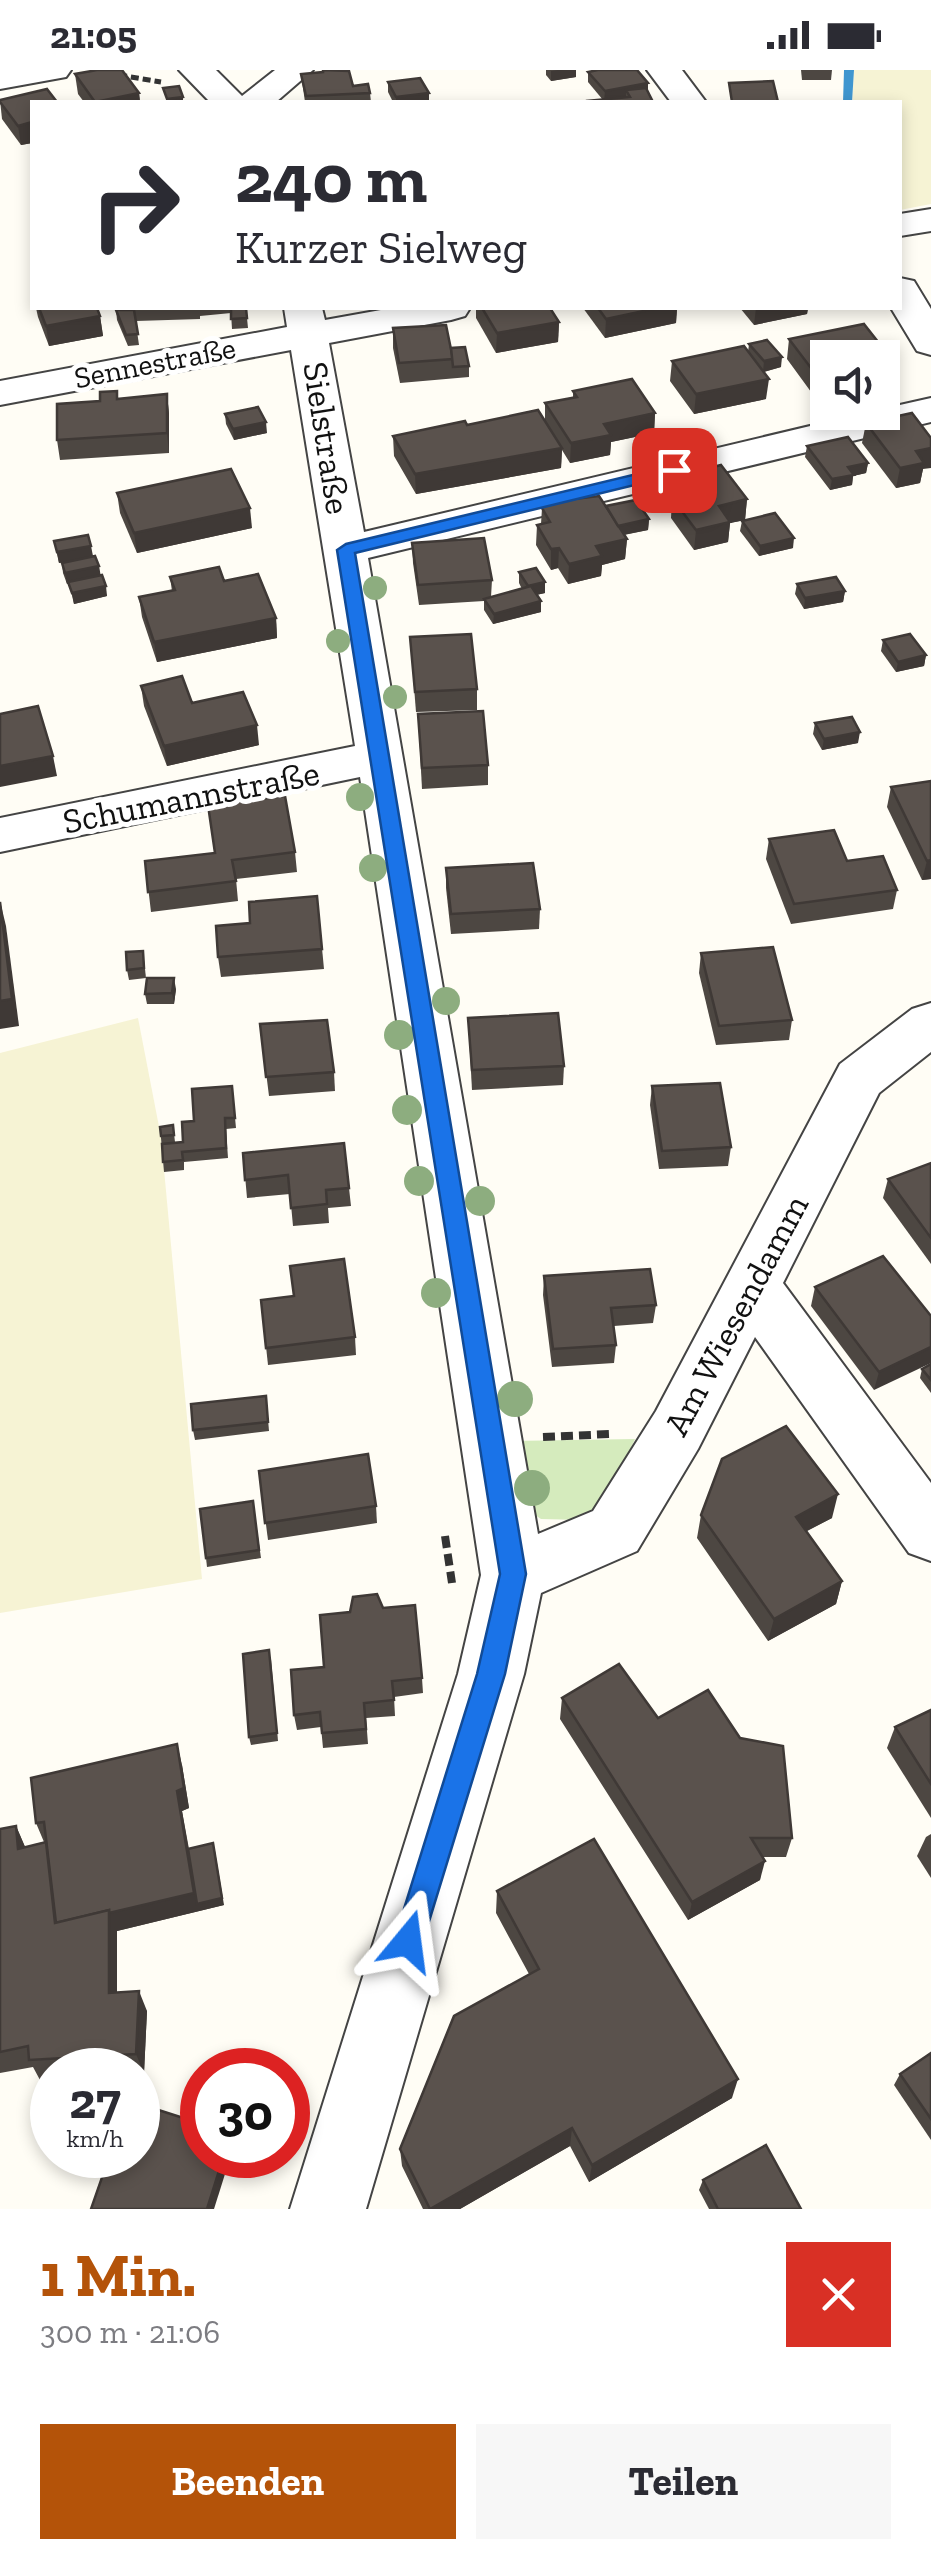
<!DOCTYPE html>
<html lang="de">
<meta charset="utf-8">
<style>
body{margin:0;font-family:"Zilla Slab",serif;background:#f7f7f7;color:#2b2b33;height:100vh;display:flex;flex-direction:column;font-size:38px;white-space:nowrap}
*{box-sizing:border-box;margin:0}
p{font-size:32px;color:#7c7c81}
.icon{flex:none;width:55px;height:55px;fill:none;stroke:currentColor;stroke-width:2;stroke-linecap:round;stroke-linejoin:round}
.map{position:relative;height:2139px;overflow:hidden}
.drawer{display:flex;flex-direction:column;background:#fff;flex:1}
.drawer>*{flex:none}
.guide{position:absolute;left:30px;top:30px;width:872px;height:210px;border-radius:0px;box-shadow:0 5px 15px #0003;background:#fff;color:#2b2b33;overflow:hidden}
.fabs{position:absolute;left:810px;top:270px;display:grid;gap:20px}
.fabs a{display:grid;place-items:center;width:90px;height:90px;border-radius:0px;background:#fff;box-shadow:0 5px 15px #0003;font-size:50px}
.speed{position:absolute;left:30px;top:1978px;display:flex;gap:20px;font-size:50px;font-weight:700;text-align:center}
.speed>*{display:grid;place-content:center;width:130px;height:130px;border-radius:50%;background:#fff;box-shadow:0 5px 15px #0003;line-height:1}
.speed small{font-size:25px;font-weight:400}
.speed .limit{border:15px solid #d22;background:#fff;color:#111}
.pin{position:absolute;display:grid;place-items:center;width:85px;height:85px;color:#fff;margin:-42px;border-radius:20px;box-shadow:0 5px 15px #0006}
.me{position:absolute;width:110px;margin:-55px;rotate:16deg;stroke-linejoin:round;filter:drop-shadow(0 0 8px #0008)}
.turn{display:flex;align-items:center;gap:35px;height:210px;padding:0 40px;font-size:45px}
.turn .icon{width:130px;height:130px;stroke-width:2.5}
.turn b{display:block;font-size:70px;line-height:85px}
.round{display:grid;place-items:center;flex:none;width:105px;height:105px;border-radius:0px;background:#f7f7f7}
.overview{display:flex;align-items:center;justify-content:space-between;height:170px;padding:0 40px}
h1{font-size:60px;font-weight:700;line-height:75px;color:#b45309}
.button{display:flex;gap:20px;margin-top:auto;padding:20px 40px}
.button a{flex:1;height:115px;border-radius:0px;background:#b45309;color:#fff;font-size:40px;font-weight:700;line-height:115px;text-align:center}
.button a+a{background:#f7f7f7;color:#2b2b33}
.status{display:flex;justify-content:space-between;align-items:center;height:70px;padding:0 50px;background:#fff;direction:ltr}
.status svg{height:28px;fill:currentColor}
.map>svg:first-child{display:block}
.farmland{fill:#f6f3d4}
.green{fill:#d5ebbd}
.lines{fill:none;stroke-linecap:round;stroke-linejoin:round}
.stream{fill:#3f96cf;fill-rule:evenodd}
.minor-casing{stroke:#444;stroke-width:4}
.path-far1{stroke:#333;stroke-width:5;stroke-dasharray:8 4;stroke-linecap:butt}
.path{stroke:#333;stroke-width:8;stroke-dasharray:12 6;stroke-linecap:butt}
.minor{fill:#fff;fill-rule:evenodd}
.tree{fill:#8dad7f}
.wall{fill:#4d4742}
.shaded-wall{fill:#3f3936}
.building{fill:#5a524d;stroke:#3f3936;stroke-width:2.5}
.route{fill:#1a73e8;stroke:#114b97;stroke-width:2.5}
.labels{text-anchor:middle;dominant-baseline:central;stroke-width:10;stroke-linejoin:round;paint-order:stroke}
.far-street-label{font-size:30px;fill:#111;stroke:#fff}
.street-label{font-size:35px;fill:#111;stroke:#fff}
</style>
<div class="status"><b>21:05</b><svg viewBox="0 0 49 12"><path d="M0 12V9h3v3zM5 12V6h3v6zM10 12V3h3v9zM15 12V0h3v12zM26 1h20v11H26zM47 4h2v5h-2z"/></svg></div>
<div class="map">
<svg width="931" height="2139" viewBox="0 0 931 2139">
<rect width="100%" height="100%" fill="#fffdf5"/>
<!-- farmland -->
<g class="farmland">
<path d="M854,0H931V134L900,140V32H852Z"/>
<path d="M138,948L161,1067L202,1509L0,1543V983Z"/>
</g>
<!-- green -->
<path class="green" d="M635,1369L611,1422L583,1450L541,1449L526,1439L511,1371Z"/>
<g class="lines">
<!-- stream -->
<path class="stream" d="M844,0H854L852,32H843Z"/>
<defs>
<g id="minor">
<path d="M0,0H71L66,7L0,19Z"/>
<path d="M179,0H216L242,26L275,0H313L276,32H210Z"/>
<path d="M647,0H682L706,32H671Z"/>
<path d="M931,139V161L900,166V144Z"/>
<path d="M900,208L914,211L931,239V285L917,281L891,238H900Z"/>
<path d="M284,238H322L325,250L392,238H470L465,246L451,250L329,273L364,462L869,342H882V339L931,328V352L368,488L538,1464L593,1441L656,1341L840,994L912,939L931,933V982L879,1023L783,1213L931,1413V1491L909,1483L755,1267L698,1379L637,1481L541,1523L524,1604L366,2139H290L458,1604L481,1505L360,707L0,782V748L355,676L291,280L0,335V311L287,257Z"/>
</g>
</defs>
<!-- minor casing -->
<use href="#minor" class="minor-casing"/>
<!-- path-far1 -->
<path class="path-far1" d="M119,5L161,12"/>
<!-- path -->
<g class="path">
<path d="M543,1367L611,1364"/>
<path d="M445,1466L452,1513"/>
</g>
<!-- minor -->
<use href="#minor" class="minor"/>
</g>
<!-- trees -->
<g class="tree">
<circle cx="375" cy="518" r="12"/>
<circle cx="338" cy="571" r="12"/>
<circle cx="395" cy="627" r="12"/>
<circle cx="360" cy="727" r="14"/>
<circle cx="373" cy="798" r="14"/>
<circle cx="446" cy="931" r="14"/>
<circle cx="399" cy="965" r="15"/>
<circle cx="407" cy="1040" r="15"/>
<circle cx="419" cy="1111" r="15"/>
<circle cx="480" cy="1131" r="15"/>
<circle cx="436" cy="1223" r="15"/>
<circle cx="515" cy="1329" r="18"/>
<circle cx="532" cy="1418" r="18"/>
</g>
<!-- wall -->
<g class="wall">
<path d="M322,0L370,23L371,32H305L301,4L322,3Z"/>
<path d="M546,0H576V7L551,11L546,5Z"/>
<path d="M801,0H832L831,10H802Z"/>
<path d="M588,2L648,22L653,32L603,30L588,12Z"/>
<path d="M75,4L139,23L140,32H84L78,24Z"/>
<path d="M388,12L429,23V32H393L388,22Z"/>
<path d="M0,30L32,32V73L21,75L2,49Z"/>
<path d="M36,238H97L100,246L103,266L49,276L38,247Z"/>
<path d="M130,238H246L248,258L232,259L231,243L200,246V249L136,251L134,238Z"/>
<path d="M476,238H550L559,252L558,272L496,283L476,248Z"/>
<path d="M583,238H677L676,253L605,268Z"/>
<path d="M740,238H808L807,244L754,255Z"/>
<path d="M116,240H134L139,275L128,276L117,250Z"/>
<path d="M864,254L893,291L890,311L882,312V288H828V323L814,326L787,289L789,269Z"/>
<path d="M393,258L451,278L469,296V307L400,313L393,278Z"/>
<path d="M749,274L781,297L764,302L766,329L694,344L670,311L672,291L748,282Z"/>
<path d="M117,321L118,329L167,324L169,344V383L60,390L57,370L100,331Z"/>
<path d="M573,321L655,343L654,363L611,372L610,385L570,393L562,380L561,398L416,424L394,386L393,366L467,355L545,351V333L573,328Z"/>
<path d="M225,344L267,363L234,370L226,354Z"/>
<path d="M866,353L923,399L920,413L896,418L862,373Z"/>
<path d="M807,376L868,393L866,403L853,406L852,415L830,420L805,387Z"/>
<path d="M673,407L747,429L745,450L730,453L728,472L694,480L671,448Z"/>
<path d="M117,423L252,458L137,483L120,443Z"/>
<path d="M606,436L649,449L648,460L624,465L627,469L625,489L602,495L601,506L568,514L558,498L551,500L536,475L537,455L541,454L542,438Z"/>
<path d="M742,451L793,478L759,486L740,461Z"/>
<path d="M54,471L93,486L107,526L74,534L69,513L67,514L63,503L62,493L80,489L59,493Z"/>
<path d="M412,473L492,510L491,527L522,519L519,513V502L545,512V523L536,525L541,542L493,554L484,540V531L419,535L413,493Z"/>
<path d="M170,507L224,511L276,548L277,568L157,592L142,547L139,527L172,521Z"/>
<path d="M797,514L845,521L843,532L804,539L795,524Z"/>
<path d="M410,567L477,619V640L416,642Z"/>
<path d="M883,570L926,585L924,596L896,602L881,581Z"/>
<path d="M141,616L192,633L259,675L167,696L144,636Z"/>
<path d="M418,644L488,695V715L422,719Z"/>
<path d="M815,653L858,673L822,680L813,664Z"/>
<path d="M931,711V809L922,810L887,737L891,717Z"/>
<path d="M769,769L847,791L897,820L893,839L791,854L766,789Z"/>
<path d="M295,782L297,802L236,809L238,831L151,842L145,791Z"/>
<path d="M446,798L540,839L539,859L451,864L446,818Z"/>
<path d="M317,826L324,899L221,907L218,887L250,853Z"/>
<path d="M143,881L146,908L129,910L127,900Z"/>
<path d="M701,883L792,950L789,970L716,975L699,903Z"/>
<path d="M176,919L174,934H147L145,924Z"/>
<path d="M468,948L564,996L563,1015L472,1020Z"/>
<path d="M260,954L334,1002L335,1021L269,1026Z"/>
<path d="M232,1016L236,1058L226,1059L228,1088L184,1092V1100L164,1102L160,1057L173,1055L175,1072H183L194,1051Z"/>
<path d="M652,1016L731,1077L728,1096L659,1099L650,1035Z"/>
<path d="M243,1083L349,1118L351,1136L328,1138L329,1153L293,1156L290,1124L247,1128Z"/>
<path d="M931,1093V1194L883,1128L888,1109Z"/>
<path d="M544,1206L656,1235L653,1253L614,1256L616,1275L614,1293L552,1297L543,1225Z"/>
<path d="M815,1217L931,1246L874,1320L811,1236Z"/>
<path d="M294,1226L355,1267L356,1285L268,1295L261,1230Z"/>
<path d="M931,1294V1323L920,1308L922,1299Z"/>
<path d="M266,1326L269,1361L195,1370L193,1360Z"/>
<path d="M259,1401L376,1436L377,1453L268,1470Z"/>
<path d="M253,1431L261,1488L207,1497L206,1488Z"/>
<path d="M701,1445L832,1448L806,1461L842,1511L836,1534L768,1571L697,1468Z"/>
<path d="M383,1538L422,1608L423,1623L394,1627L395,1646L366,1648L368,1674L323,1678L321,1657L297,1660L294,1645L324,1597Z"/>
<path d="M271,1589L278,1671L251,1675L249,1667Z"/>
<path d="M562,1628L658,1648L792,1768L786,1787H763L760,1810L688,1850L560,1649Z"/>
<path d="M931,1640V1748L887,1678L895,1657Z"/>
<path d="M182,1695L189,1738L182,1741L189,1779L224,1835L117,1861V1922L147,1941L144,2003L138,2004V2000H52V2009L40,2010L33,1997L0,2003V1759L16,1756L25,1777L44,1772L36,1753Z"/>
<path d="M931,1764V1808L917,1786L926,1767Z"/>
<path d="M497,1821L732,2028L589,2112L570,2076L460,2139H423L402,2096L400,2079L529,1904L496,1843Z"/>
<path d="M931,1983V2070L894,2015L900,2004Z"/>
<path d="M703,2110L801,2139H709L699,2120Z"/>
</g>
<!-- shaded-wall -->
<g class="shaded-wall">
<path d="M558,0H576V7L551,11V1Z"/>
<path d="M648,13V23L626,20V27L604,31L605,21Z"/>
<path d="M139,23L140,32H95Z"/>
<path d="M429,23V32H396V27Z"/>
<path d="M183,27V32H167V29Z"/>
<path d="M32,52V73L21,75L18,56Z"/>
<path d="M658,238H677L676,253L605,268L606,249Z"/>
<path d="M756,238H808L807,244L754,255Z"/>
<path d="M100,246L103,266L49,276L46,256Z"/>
<path d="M559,252L558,272L496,283L497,263Z"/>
<path d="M782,287L781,297L763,302L764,291Z"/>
<path d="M893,291L890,311L882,312V293Z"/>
<path d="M828,304V323L814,326L817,306Z"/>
<path d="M769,309L766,329L694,344L696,324Z"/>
<path d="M167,324L169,344V383L167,363Z"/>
<path d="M655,343L654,363L611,372L610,385L570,393L571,373L604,354Z"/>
<path d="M266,352L267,363L234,370L233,359Z"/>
<path d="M562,378L561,398L416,424L415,404Z"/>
<path d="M931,378V398L923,399L920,413L896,418L900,398L916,381Z"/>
<path d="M868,393L866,403L853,406L852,415L830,420L832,409L848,397Z"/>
<path d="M747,429L745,450L730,453L728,472L694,480L696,460L719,436Z"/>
<path d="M250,438L252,458L137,483L134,463Z"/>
<path d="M649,449L648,460L612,467V457Z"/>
<path d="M794,468L793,478L759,486L760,476Z"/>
<path d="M627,469L625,489L602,495L601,506L568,514L569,494L596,476Z"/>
<path d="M91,476L93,486L59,493L57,482Z"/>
<path d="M559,478L558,498L551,500V479Z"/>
<path d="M99,496L101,507L67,514L65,503Z"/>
<path d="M545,512V523L527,527L528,516Z"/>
<path d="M106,516L107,526L74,534L72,523Z"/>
<path d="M845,521L843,532L804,539L805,528Z"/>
<path d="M541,531V542L493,554L494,544Z"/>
<path d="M276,548L277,568L157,592L154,572Z"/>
<path d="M926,585L924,596L896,602L898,592Z"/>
<path d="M257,655L259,675L167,696L164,676Z"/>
<path d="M860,662L858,673L822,680L824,669Z"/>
<path d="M53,686L57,706L0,717V696Z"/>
<path d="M931,790V809L922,810L927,791Z"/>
<path d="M0,831L6,856L19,956L0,959Z"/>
<path d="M174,908L176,919L174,934L172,923Z"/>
<path d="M931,1277V1293L874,1320L879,1302Z"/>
<path d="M838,1424L832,1448L790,1470L796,1447Z"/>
<path d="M842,1511L836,1534L768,1571L774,1549Z"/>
<path d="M177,1674L182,1695L189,1738L182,1741L198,1834L215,1781L224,1835L117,1861V1943L55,1853L177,1721Z"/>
<path d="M16,1756L26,1779H18Z"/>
<path d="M765,1791L760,1810L688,1850L692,1832Z"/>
<path d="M139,1921L147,1941L144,2003L136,1984Z"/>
<path d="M738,2009L732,2028L589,2112L592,2095Z"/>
<path d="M572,2058L570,2076L460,2139H431Z"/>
<path d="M224,2085H231L214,2139H207Z"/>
</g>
<!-- building -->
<g class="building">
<path d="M97,0H122L139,23L95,32L75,4Z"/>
<path d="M323,0L349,1L353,16L368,14L370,23L306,26L301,4L323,2Z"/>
<path d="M598,0H637L648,13L605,21L588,2Z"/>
<path d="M420,8L429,23L396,27L388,12Z"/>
<path d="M773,11L778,32H732L729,13Z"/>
<path d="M179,16L183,27L167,29L163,18Z"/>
<path d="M646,18L653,32H587V31L630,27L626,20Z"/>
<path d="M47,19L57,32H32V52L18,56L0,32V30Z"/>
<path d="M39,238H97L100,246L46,256Z"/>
<path d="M231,238H246L247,248L231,249Z"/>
<path d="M482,238H550L559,252L497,263Z"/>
<path d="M598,238H658L606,249Z"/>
<path d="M116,240H134L138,264L126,265Z"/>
<path d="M864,254L893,291L882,293V288H828V304L817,306L789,269Z"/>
<path d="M446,255L453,289L399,293L393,258Z"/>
<path d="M767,270L782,287L764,291L749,274Z"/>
<path d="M744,276L769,309L696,324L672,291Z"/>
<path d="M465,277L469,296L453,297L451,278Z"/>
<path d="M632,309L655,343L604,354L611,365L571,373L545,333L577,327L573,321Z"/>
<path d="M117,321V329L167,324V363L57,370V334L100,331V322Z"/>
<path d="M258,337L266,352L233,359L225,344Z"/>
<path d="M538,340L562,378L415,404L393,366L465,351L467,355Z"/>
<path d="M912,343L931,368V378L916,381L924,393L900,398L866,353Z"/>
<path d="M848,367L868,393L848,397L854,405L832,409L807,376Z"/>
<path d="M721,395L747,429L719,436L730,452L696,460L672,428L686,424L673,407Z"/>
<path d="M231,399L250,438L134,463L117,423Z"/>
<path d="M599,426L627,469L596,476L602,486L569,494L559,478L551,479L537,455L550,452L542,438L549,432Z"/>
<path d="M636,430L649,449L618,456L606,436Z"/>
<path d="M775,443L794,468L760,476L742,451Z"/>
<path d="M88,465L91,476L57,482L54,471Z"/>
<path d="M484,468L492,510L418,515L412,473Z"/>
<path d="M95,486L99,496L65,503L62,493Z"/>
<path d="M219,497L224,511L258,504L276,548L154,572L139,527L175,520L170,507Z"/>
<path d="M536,498L545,512L528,516L519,502Z"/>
<path d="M102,505L106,516L72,523L68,512Z"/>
<path d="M836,507L845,521L805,528L797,514Z"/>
<path d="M531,516L541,531L494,544L484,529Z"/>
<path d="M471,564L477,619L415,622L410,567Z"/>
<path d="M910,564L926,585L898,592L883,570Z"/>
<path d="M182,606L192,633L243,622L257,655L164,676L141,616Z"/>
<path d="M38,636L53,686L0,696V644Z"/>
<path d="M483,641L488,695L422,698L418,644Z"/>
<path d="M852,647L860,662L824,669L815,653Z"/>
<path d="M931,711V790L927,791L891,717Z"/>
<path d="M285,726L295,782L232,790L236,811L148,822L145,791L215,783L208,735Z"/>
<path d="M834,760L847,791L883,786L897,820L794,834L769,769Z"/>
<path d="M533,793L540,839L451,844L446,798Z"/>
<path d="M317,826L322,879L218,887L216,856L250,853L249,832Z"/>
<path d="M0,832L12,929L0,931Z"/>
<path d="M773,877L792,950L719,956L701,883Z"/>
<path d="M143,881L144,898L127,900L126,882Z"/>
<path d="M147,908H174L172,923L145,924Z"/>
<path d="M558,943L564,996L472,1000L468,948Z"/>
<path d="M327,950L334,1002L266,1007L260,954Z"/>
<path d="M720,1013L731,1077L662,1081L652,1016Z"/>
<path d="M232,1016L235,1048H225L226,1078L182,1082L183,1090L163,1092L162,1074L183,1072L182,1052L194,1051L192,1019Z"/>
<path d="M173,1055L174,1065L161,1066L160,1057Z"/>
<path d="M344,1073L349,1118L326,1120L327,1134L291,1138L288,1105L245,1110L243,1083Z"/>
<path d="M931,1093V1168L888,1109Z"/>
<path d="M883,1186L931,1246V1277L879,1302L815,1217Z"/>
<path d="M344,1189L355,1267L266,1278L261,1230L294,1226L290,1196Z"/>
<path d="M650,1199L656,1235L611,1238L616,1275L553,1279L544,1206Z"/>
<path d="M931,1294V1310L922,1299Z"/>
<path d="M266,1326L268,1352L193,1360L191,1334Z"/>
<path d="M786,1356L838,1424L796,1447L842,1511L774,1549L701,1445L722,1389Z"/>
<path d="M368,1384L376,1436L265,1453L259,1401Z"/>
<path d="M253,1431L259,1480L206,1488L200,1439Z"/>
<path d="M377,1524L383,1538L415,1535L422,1608L392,1611L394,1630L364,1633L366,1659L322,1663L320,1642L294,1645L291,1600L324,1597L320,1545L350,1542L353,1527Z"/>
<path d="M269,1580L277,1663L249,1667L243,1584Z"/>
<path d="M619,1594L658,1648L708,1620L740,1668L783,1676L792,1768H751L765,1791L692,1832L562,1628Z"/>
<path d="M931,1640V1714L895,1657Z"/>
<path d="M177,1674L184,1718L177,1721L194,1823L109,1843V1840L56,1853L44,1752L36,1753L31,1708Z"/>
<path d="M16,1756L18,1779L46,1772L55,1853L109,1840V1923L139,1921L136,1984L29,1990L28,1976L0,1982V1759Z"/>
<path d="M594,1769L738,2009L592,2095L572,2058L430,2139L400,2079L454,1946L539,1899L497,1821Z"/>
<path d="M213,1773L222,1828L197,1834L188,1779Z"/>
<path d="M931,1983V2049L900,2004Z"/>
<path d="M146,2036L202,2054V2085H224L207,2139H91L107,2093L124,2099L128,2085H138V2059Z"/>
<path d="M766,2075L801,2139H718L703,2110Z"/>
</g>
<!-- route -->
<path class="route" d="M674,395L682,400L680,404L355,483L526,1504L505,1604L423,1871L419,1882L408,1886L398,1882L394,1871L477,1604L500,1504L337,480L346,474Z"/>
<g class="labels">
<!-- far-street labels -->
<g class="far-street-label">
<text transform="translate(155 293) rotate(-11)">Sennestraße</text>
</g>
<!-- street labels -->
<g class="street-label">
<text transform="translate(327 368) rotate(81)">Sielstraße</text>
<text transform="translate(191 727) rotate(-11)">Schumannstraße</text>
<text transform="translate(736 1245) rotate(-62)">Am Wiesendamm</text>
</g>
</g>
</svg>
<div class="fabs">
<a><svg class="icon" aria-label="sound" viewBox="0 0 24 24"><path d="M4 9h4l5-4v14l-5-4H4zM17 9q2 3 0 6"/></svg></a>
</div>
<div class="speed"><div>27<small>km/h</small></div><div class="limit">30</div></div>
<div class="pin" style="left:674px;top:400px;background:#d93025"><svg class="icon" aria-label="arrive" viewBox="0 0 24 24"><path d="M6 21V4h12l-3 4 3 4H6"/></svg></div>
<svg class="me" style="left:408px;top:1871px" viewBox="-20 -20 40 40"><path d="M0-17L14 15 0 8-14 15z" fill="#1a73e8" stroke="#fff" stroke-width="4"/></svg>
<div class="guide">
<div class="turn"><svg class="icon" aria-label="right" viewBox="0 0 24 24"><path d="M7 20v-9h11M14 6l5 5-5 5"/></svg><div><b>240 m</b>Kurzer Sielweg</div></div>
</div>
</div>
<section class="drawer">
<div class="overview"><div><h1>1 Min.</h1><p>300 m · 21:06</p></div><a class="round" style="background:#d93025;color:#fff"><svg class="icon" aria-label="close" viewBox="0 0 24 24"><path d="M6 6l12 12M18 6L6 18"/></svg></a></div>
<div class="button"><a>Beenden</a><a>Teilen</a></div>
</section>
